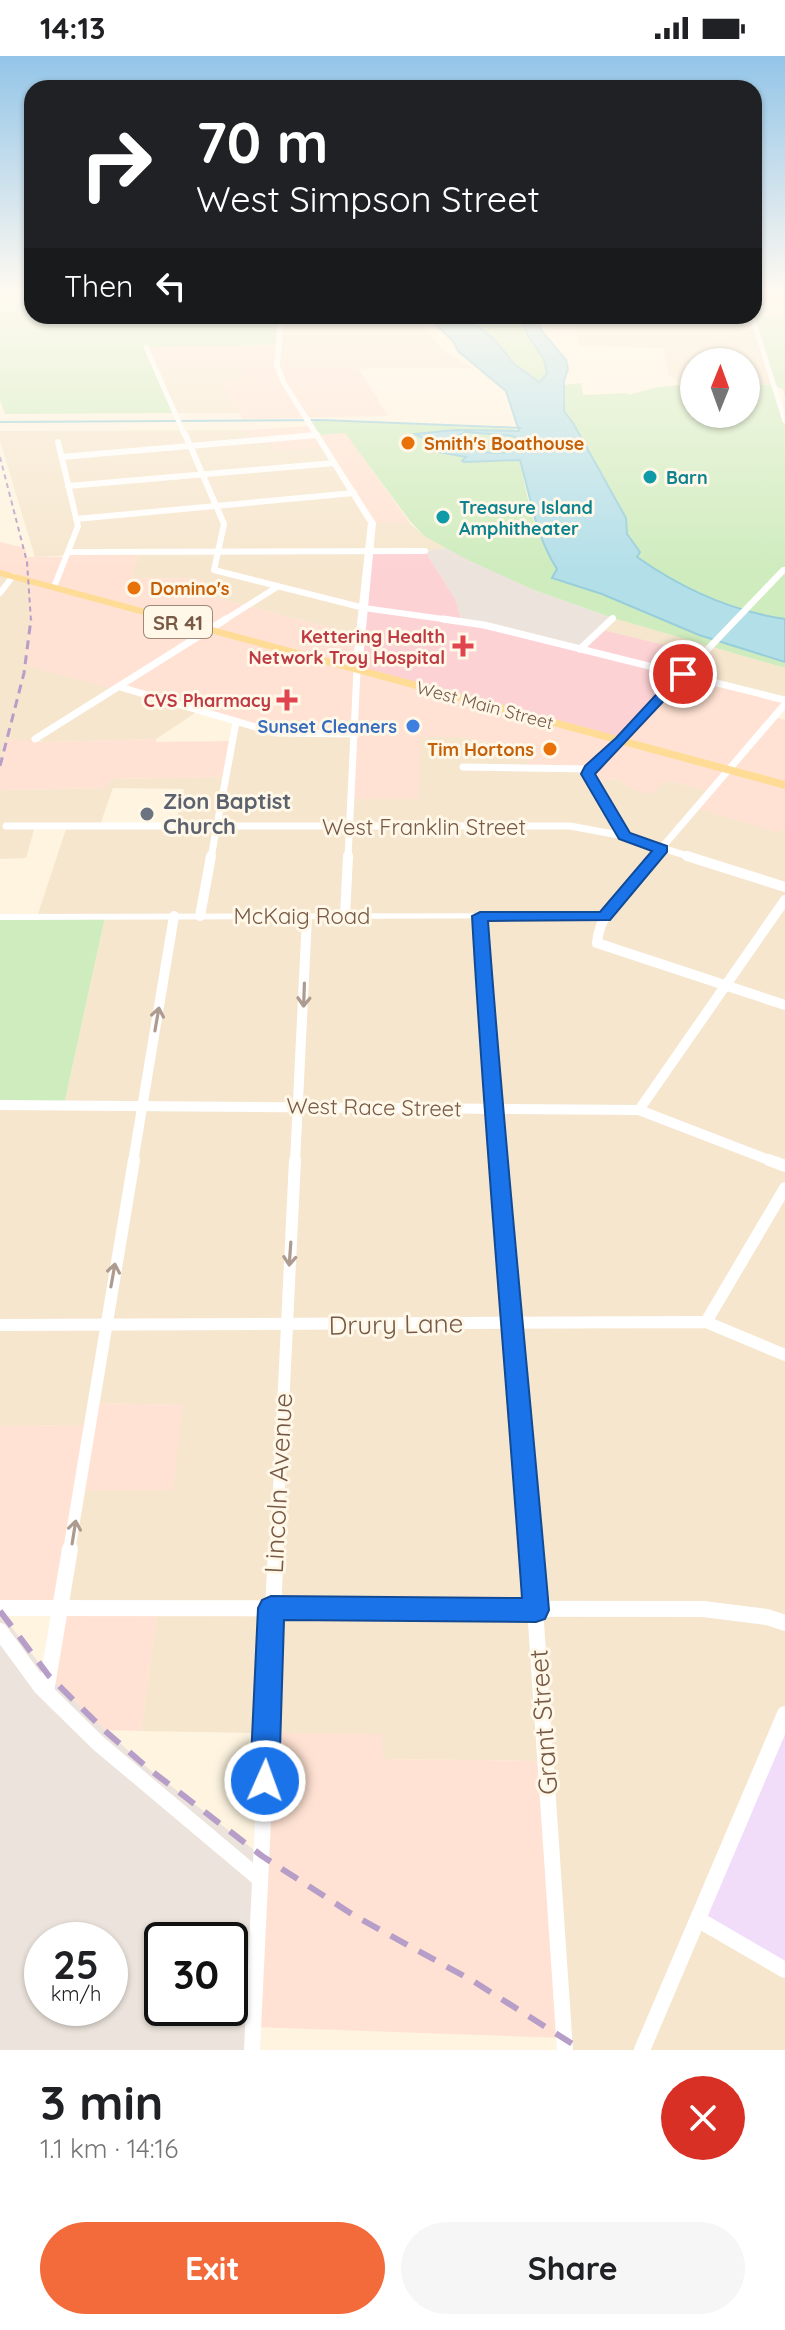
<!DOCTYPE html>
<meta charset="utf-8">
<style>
body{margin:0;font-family:Quicksand,sans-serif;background:#f6f6f6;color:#202124;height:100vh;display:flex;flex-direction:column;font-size:30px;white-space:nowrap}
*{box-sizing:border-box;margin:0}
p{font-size:26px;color:#757577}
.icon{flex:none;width:44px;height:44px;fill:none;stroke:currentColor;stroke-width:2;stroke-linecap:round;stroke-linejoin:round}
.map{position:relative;height:1994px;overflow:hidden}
.panel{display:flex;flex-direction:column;background:#fff;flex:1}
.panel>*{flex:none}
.hud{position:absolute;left:24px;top:24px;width:738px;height:244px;border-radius:24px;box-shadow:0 2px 6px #0004;background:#202124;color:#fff;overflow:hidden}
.needle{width:52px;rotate:1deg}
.tools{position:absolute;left:680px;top:292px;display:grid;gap:16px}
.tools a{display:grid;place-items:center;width:80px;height:80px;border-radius:50%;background:#fff;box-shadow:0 2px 6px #0004;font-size:40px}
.speed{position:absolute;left:24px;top:1866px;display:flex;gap:16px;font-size:40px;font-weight:700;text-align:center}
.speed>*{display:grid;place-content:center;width:104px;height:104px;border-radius:50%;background:#fff;box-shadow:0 2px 6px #0004;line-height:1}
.speed small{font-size:20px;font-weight:400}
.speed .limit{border:4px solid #111;border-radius:12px;background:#fff;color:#111}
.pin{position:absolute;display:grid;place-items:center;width:68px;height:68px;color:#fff;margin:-34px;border:4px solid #fff;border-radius:50%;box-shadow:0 2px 8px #0007}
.me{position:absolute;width:88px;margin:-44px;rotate:2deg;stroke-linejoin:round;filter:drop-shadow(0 0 6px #0008)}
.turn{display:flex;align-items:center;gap:28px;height:168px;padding:0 40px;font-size:36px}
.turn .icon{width:104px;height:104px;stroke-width:2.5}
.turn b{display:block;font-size:56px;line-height:68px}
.then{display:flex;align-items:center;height:76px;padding:0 40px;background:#0003;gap:16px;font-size:30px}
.round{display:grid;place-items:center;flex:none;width:84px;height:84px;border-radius:42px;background:#f6f6f6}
.head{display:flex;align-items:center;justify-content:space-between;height:136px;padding:0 40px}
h1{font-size:48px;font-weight:700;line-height:60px}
.action{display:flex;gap:16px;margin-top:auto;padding:16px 40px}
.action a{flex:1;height:92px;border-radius:48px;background:#f36b3a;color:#fff;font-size:32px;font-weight:700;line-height:92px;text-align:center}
.action a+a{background:#f6f6f6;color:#202124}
.status{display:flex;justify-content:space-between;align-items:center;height:56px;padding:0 40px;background:#fff;direction:ltr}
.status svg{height:22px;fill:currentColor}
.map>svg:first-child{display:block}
.residential{fill:#f6e6ce;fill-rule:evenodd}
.commercial{fill:#ffe2d3}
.industrial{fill:#ece4dc;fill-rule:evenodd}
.education{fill:#f1ddfa}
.medical{fill:#fdd2d5}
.green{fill:#cfecbe}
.water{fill:#b3dfe9;stroke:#98cedc;stroke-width:2;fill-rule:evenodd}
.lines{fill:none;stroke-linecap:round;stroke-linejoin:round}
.stream{stroke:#98cedc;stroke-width:2}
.minor-far5{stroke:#fff;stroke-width:5}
.minor-far4{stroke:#fff;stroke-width:6}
.minor-far3{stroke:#fff;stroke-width:7}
.minor-far2{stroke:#fff;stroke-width:10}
.minor-far1{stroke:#fff;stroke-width:12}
.minor{stroke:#fff;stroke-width:16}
.tertiary{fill:#fff;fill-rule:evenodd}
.secondary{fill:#fff;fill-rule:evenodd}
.primary{fill:#ffdc96;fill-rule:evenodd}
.rail-far2{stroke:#b69ec8;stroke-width:2;stroke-dasharray:5 4;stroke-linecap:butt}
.rail-far1{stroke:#b69ec8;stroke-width:3;stroke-dasharray:9 6;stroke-linecap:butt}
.rail{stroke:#b69ec8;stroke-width:6;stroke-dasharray:19 13;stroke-linecap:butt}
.oneway{stroke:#ad9b8f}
.route{fill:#1a73e8;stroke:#114b97;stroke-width:2}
.food-dot{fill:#e8710a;stroke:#fff7e8;stroke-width:3}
.culture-dot{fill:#0f9aa8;stroke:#fff7e8;stroke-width:3}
.health-dot{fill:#e0444e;stroke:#fff7e8;stroke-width:3}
.shop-dot{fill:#3f7fe0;stroke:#fff7e8;stroke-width:3}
.worship-dot{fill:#6b7280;stroke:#fff7e8;stroke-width:3}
.labels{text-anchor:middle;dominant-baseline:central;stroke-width:6;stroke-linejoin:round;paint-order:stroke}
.far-food-label{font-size:18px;font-weight:bold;fill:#c56008;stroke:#fff7e8;text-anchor:start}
.far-culture-label{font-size:18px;font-weight:bold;fill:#0d838f;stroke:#fff7e8;text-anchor:start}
.far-health-label{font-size:18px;font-weight:bold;fill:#be3a42;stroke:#fff7e8;text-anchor:end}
.far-street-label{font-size:18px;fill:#775945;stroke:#fff7e8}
.far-shop-label{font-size:18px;font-weight:bold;fill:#366cbe;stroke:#fff7e8;text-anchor:end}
.shield{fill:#fff7e8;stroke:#a08876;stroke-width:2}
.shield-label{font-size:20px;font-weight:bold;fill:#775945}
.worship-label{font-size:22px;font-weight:bold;fill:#5b616d;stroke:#fff7e8;text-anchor:start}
.street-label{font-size:22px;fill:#775945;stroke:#fff7e8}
.near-street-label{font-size:26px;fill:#775945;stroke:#fff7e8}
</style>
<div class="status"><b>14:13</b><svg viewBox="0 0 49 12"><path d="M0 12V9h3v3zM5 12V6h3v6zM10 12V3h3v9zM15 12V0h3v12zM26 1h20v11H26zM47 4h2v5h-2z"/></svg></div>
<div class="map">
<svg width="785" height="1994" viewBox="0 0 785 1994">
<rect width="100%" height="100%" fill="#fef4e0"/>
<!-- residential -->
<g class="residential">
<path d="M754,235H785V260L754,259Z"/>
<path d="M281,260H414L445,296L473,312L279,313Z"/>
<path d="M556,260H752L773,329L746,328V306H694V328H686L669,320L663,292L579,290L575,271Z"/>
<path d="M153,309H242L244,324L222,325L240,357H175Z"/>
<path d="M247,374L252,384L324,391L424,480L447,492L425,495L361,580L194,536L190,533L202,523L131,522L139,496L35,501L0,385V375Z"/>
<path d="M0,517L30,524V568L25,609L120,631L198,655L156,683L44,686L35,683L0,710Z"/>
<path d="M613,562L785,612V644L683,618L602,574Z"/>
<path d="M236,666L463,681L590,713V726L618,723L629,732L670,725L710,735L779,776L785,769V1994H565L546,1705L382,1703V1679L141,1675L158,1553H62L80,1434L183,1349L94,1347L90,1369L0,1370V1049H64L105,861H37L67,770H35L26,802L0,803V734L107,732L111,723L225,721ZM113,732L184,733L175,770L100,769Z"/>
</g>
<!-- commercial -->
<g class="commercial">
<path d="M277,289L279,313L358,312L388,360L243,363L221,324H244L242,309H153L146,291Z"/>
<path d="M312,370L317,379L345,376L410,467H372L324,391L275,395L268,383L251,384L247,374Z"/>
<path d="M0,486L25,492L27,501H67L70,496L139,495L132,522L204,523L191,532L194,536L361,580L683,618L785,644L774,661L785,664V769L780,777L695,752L709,735L670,725L662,727L652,739L629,732L618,723L590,726V713L531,711L516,693L463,681H420L418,743H352L355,678L276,677L120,631L115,634L25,609L30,568V525L0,517Z"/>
<path d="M7,683L44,686L156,683V686L233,685L225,721L111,723L107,732L0,734V710Z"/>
<path d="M93,1347L183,1349L173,1434L80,1435L62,1553H158L141,1675L104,1674L49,1620L62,1553L0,1552V1370L90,1369Z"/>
<path d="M266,1677L382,1678L383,1703L546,1705L564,1982L253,1971Z"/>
</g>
<!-- industrial -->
<g class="industrial">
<path d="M447,492L534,534L613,562L580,593L462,566L455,543L425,495Z"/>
<path d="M0,1556L49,1620L104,1673L149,1713L262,1800L252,1994H0ZM42,1884H110V1952H42ZM162,1884H230V1952H162Z"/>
</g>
<!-- education -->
<path class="education" d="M785,1658V1914L699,1864Z"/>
<!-- medical -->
<path class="medical" d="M369,495H425L455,543L462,566L580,593L602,574L701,598L620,685L357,614Z"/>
<!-- green -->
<g class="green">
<path d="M0,235H32V260H281L277,289L146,291L175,357L5,358L0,344Z"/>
<path d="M754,259L785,260V340L783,333L774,329L785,365V563C731,555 681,532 636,501L640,495L627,478L626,462L562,349L565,329L581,327L583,339L629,337L628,339L658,331L694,328V358H746V328L772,329Z"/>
<path d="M465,260H521L528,280L545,303L547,318L542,325L538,326L514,308L495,284Z"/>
<path d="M334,364L514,373C520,385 519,392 521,404C525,441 537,482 557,514L552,522L602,538L699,579L785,606V612L613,562L534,534L468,504L424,480L410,465L345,377L317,379L309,366Z"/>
<path d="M0,861H105L64,1049H0Z"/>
</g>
<!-- water -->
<path class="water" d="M427,260H465L495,284L514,308L539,326L547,318L544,303L528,280L521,260H536L541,274L566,304L568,313L564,325V355L573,367L626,462L627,478L640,496L637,501C681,532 731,555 785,563V606L699,579L602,538L552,522L557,513C535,479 531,442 520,404L464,406L462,405L466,401L427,394L424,383L415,378L455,374L519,375L506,335L458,295L453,285ZM466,376L512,380L519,383L521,392C504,401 472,397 458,386L457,380Z"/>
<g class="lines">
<!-- stream -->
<path class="stream" d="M0,366L322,364L521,372"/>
<!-- minor-far5 -->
<g class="minor-far5">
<path d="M752,260L785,365"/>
<path d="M146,291L185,380"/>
<path d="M301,380L317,379"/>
</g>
<!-- minor-far4 -->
<g class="minor-far4">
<path d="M185,378L224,468L214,514L364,552L457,565"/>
<path d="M62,401L317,379"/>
<path d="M68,430L334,407"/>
<path d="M76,463L354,437"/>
<path d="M70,496L425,495"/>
<path d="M54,531L78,470L58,386"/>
<path d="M0,537L13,520"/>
<path d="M223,565L277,531"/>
<path d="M610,565L613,562"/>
</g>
<!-- minor-far3 -->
<g class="minor-far3">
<path d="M443,563L484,569L785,644"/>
<path d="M580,593L612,563"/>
<path d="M120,631L276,677L356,678"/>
<path d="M35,683L226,563"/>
<path d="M620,685L588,718L624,780"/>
<path d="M463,711L590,713"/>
<path d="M6,770H570L624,780L694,802"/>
<path d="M211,802L236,666"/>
<path d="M348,802L357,614"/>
<path d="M653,802L785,648"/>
</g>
<!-- minor-far2 -->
<g class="minor-far2">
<path d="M655,800C634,825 599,853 597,887L785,949"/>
<path d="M687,800L785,831"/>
<path d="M200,860L211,800"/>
<path d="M345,860L348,800"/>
<path d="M480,860L500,1106"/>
<path d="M0,1049L639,1054L774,1106"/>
<path d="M639,1054L785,844"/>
<path d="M133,1106L174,860"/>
<path d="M295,1106L307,861"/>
</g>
<!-- minor-far1 -->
<g class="minor-far1">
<path d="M499,1104L531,1495"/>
<path d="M769,1104L785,1110"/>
<path d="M706,1266L785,1132"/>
<path d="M0,1269L706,1266L785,1299"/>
<path d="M69,1495L134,1104"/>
<path d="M276,1495L295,1104"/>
</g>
<!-- minor -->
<g class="minor">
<path d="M531,1493L565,1994"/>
<path d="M0,1552L703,1553L767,1561L785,1567"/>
<path d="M0,1575L41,1631L98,1687L260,1823"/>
<path d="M46,1636L70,1493"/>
<path d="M699,1864L785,1914"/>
<path d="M252,1994L276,1493"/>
<path d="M642,1994L785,1658"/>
</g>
<!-- tertiary -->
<g class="tertiary">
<path d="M782,511H785V517L623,687H617V683Z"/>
<path d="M604,857L608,858L609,860L608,862L0,864V858Z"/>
</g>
<!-- secondary -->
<path class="secondary" d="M278,260H284L280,310L287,327L376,467L362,614L357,617L352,614L368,467L281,327L274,310Z"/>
<!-- primary -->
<path class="primary" d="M0,514L785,725V733L0,520Z"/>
<!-- rail-far2 -->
<path class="rail-far2" d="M0,401L27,506L31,565"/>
<!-- rail-far1 -->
<path class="rail-far1" d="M0,710L24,617L31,563"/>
<!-- rail -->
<path class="rail" d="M0,1555L49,1620L104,1674L149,1713L262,1800L355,1860L473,1925L582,1994"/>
</g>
<!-- one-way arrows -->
<defs><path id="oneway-shaft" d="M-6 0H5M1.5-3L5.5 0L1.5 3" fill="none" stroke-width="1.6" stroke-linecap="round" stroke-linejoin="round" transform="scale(2)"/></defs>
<g class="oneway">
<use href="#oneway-shaft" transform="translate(304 939) rotate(92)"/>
<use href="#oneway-shaft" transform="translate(157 963) rotate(-80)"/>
<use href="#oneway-shaft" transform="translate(290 1198) rotate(94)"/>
<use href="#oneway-shaft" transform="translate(113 1219) rotate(-80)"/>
<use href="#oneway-shaft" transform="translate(74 1476) rotate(-81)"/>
</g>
<!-- sky -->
<linearGradient id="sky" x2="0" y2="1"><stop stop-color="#93c5e8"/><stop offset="0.46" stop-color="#fffaf1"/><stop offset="1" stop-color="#fffaf1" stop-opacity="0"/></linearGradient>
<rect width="785" height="514" fill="url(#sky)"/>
<!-- route -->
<path class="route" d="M678,615L689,618L595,718L630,777L667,790V796L610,864L488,865C505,1095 529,1325 549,1554L545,1563L536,1566L284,1564L279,1725L275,1736L265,1740L254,1736L250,1725L258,1552L262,1544L271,1540L522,1542C506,1315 485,1088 472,860L480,856H600L652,795L619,783L581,718L585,710L616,682Z"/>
<!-- markers -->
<g class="food-dot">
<circle cx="408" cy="387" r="8"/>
<circle cx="134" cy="532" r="8"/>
<circle cx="550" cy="693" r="8"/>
</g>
<g class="culture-dot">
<circle cx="650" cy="421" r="8"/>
<circle cx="443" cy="461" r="8"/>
</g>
<g class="health-dot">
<path d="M459 578h8v8h8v8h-8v8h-8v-8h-8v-8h8z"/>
<path d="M283 632h8v8h8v8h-8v8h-8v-8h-8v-8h8z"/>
</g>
<circle class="shop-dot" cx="413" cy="670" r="8"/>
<circle class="worship-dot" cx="147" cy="758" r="8"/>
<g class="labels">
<!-- far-food labels -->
<g class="far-food-label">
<text x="424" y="387">Smith's Boathouse</text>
<text x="150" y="532">Domino's</text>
<text x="534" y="693" text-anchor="end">Tim Hortons</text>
</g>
<!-- far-culture labels -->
<g class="far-culture-label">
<text x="666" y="421">Barn</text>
<text x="459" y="451">Treasure Island<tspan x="459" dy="21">Amphitheater</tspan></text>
</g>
<!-- far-health labels -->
<g class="far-health-label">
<text x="445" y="580">Kettering Health<tspan x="445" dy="21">Network Troy Hospital</tspan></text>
<text x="271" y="644">CVS Pharmacy</text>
</g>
<!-- far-street labels -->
<g class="far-street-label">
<text transform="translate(485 649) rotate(15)">West Main Street</text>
</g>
<!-- far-shop labels -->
<g class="far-shop-label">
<text x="397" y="670">Sunset Cleaners</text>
</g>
<!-- shield labels -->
<rect class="shield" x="144" y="550" width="68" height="32" rx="6"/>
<g class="shield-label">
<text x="178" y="566">SR 41</text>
</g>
<!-- worship labels -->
<g class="worship-label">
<text x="163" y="745">Zion Baptist<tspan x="163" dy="25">Church</tspan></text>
</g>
<!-- street labels -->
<g class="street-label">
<text x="424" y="771">West Franklin Street</text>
<text x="302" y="860">McKaig Road</text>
<text transform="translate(374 1051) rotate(1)">West Race Street</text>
</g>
<!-- near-street labels -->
<g class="near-street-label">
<text transform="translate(396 1268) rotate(-1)">Drury Lane</text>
<text transform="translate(278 1427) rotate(-87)">Lincoln Avenue</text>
<text transform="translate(543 1666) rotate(-94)">Grant Street</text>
</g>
</g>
</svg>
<div class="tools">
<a><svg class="needle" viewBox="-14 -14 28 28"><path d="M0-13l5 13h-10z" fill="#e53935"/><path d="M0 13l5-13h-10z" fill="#757577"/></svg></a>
</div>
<div class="speed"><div>25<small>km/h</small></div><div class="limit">30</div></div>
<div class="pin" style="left:683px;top:618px;background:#d93025"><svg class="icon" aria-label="arrive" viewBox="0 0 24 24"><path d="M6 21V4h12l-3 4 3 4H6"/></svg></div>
<svg class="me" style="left:265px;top:1725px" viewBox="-20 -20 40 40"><circle r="17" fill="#1a73e8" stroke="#fff" stroke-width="3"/><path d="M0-11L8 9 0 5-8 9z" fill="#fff"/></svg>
<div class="hud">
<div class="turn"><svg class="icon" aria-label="right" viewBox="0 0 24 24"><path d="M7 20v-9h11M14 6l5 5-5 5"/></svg><div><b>70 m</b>West Simpson Street</div></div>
<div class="then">Then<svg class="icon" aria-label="left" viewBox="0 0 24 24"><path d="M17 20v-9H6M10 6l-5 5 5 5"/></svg></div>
</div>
</div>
<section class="panel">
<div class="head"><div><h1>3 min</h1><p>1.1 km · 14:16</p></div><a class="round" style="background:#d93025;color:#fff"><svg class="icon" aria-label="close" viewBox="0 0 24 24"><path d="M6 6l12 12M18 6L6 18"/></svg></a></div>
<div class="action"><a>Exit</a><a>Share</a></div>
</section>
